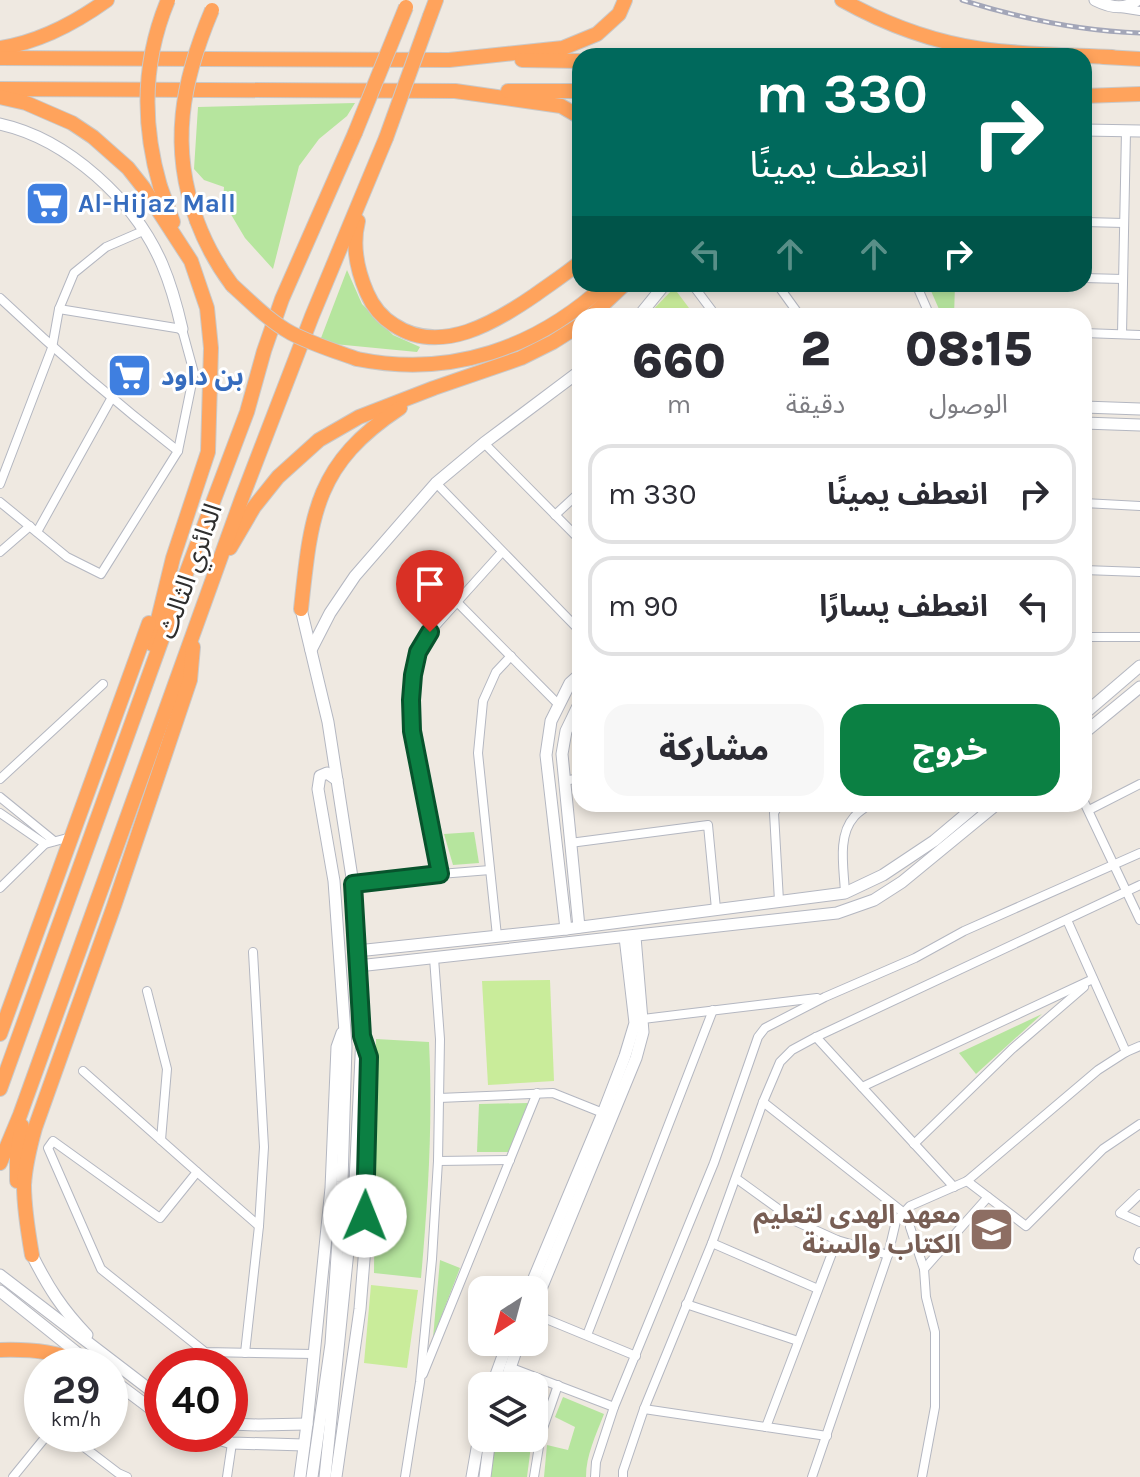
<!DOCTYPE html>
<html lang="ar">
<meta charset="utf-8">
<style>
body{margin:0;font-family:Karla,"Noto Sans Arabic",sans-serif;background:#f7f7f7;color:#2b2b33;direction:rtl;height:100vh;display:flex;flex-direction:column;font-size:30px;white-space:nowrap}
*{box-sizing:border-box;margin:0}
p{font-size:26px;color:#7c7c81}
.icon{flex:none;width:44px;height:44px;fill:none;stroke:currentColor;stroke-width:2;stroke-linecap:round;stroke-linejoin:round}
.map{position:relative;flex:1;overflow:hidden;direction:ltr}
.drawer{position:absolute;left:572px;top:308px;width:520px;height:504px;display:flex;flex-direction:column;background:#fff;border-radius:24px;box-shadow:0 4px 12px #0003;direction:rtl}
.drawer>*{flex:none}
.guide{position:absolute;left:572px;top:48px;width:520px;height:244px;border-radius:24px;box-shadow:0 4px 12px #0003;direction:rtl;background:#00695c;color:#fff;overflow:hidden}
.needle{width:52px;rotate:216deg}
.buttons{position:absolute;left:468px;top:1276px;display:grid;gap:16px}
.buttons a{display:grid;place-items:center;width:80px;height:80px;border-radius:16px;background:#fff;box-shadow:0 4px 12px #0003;font-size:40px}
.speed{position:absolute;left:24px;top:1348px;display:flex;gap:16px;font-size:40px;font-weight:700;text-align:center}
.speed>*{display:grid;place-content:center;width:104px;height:104px;border-radius:50%;background:#fff;box-shadow:0 4px 12px #0003;line-height:1}
.speed small{font-size:20px;font-weight:400}
.speed .limit{border:12px solid #d22;background:#fff;color:#111}
.pin{position:absolute;display:grid;place-items:center;width:68px;height:68px;color:#fff;margin:-82px -34px;border-radius:50% 50% 50% 0;rotate:-45deg;box-shadow:0 0 8px #0007}
.pin .icon{rotate:45deg}
.me{position:absolute;width:88px;margin:-44px;rotate:1deg;stroke-linejoin:round;filter:drop-shadow(0 0 6px #0008)}
.turn{display:flex;align-items:center;gap:28px;height:168px;padding:0 32px;font-size:36px}
.turn .icon{width:104px;height:104px;stroke-width:2.5}
.turn b{display:block;font-size:56px;line-height:68px}
.lanes{display:flex;align-items:center;height:76px;padding:0 32px;background:#0003;justify-content:center;gap:40px;direction:ltr}
.lanes .off{opacity:.35}
.eta{display:flex;justify-content:space-evenly;align-items:center;height:136px;text-align:center}
.eta b{font-size:48px;font-weight:800;line-height:56px}
.cta{display:flex;gap:16px;margin-top:auto;padding:16px 32px}
.cta a{flex:1;height:92px;border-radius:24px;background:#0b8043;color:#fff;font-size:32px;font-weight:800;line-height:92px;text-align:center}
.cta a+a{background:#f7f7f7;color:#2b2b33}
ul{padding:0;list-style:none}
li{display:flex;align-items:center;gap:24px;height:100px;margin:0 16px 12px;padding:0 16px;border:4px solid #e1e1e2;border-radius:24px}
li div{flex:1}
li b{display:block;font-size:30px}
li em{font-style:normal}
.map>svg:first-child{display:block}
.green{fill:#b6e59e}
.pitch{fill:#c9ec9a}
.lines{fill:none;stroke-linecap:round;stroke-linejoin:round}
.street-casing{stroke:#b4b7c1;stroke-width:10}
.secondary-casing{stroke:#b4b7c1;stroke-width:13}
.highway-casing{stroke:#c9c9c9;stroke-width:16}
.street{stroke:#fff;stroke-width:8}
.secondary{stroke:#fff;stroke-width:11}
.highway{stroke:#ffa35c;stroke-width:14}
.rail-casing{stroke:#a3a6b8;stroke-width:5}
.rail{stroke:#fff;stroke-width:2;stroke-dasharray:6;stroke-linecap:butt}
.highway-bridge-casing{stroke:#c9c9c9;stroke-width:16;stroke-linecap:butt}
.highway-bridge{stroke:#ffa35c;stroke-width:14}
.route-casing{stroke:#07532c;stroke-width:20}
.route{stroke:#0b8043;stroke-width:14}
.labels{text-anchor:middle;dominant-baseline:central;stroke-width:6;stroke-linejoin:round;paint-order:stroke}
.shop-label{font-size:26px;font-weight:bold;fill:#366cbe;stroke:#fff;text-anchor:start}
.street-label{font-size:26px;fill:#2e2e2e;stroke:#fff}
.education-label{font-size:26px;font-weight:bold;fill:#785e54;stroke:#fff;text-anchor:end}
</style>
<div class="map">
<svg width="1140" height="1477" viewBox="0 0 1140 1477">
<rect width="100%" height="100%" fill="#efe9e1"/>
<!-- green -->
<g class="green">
<path d="M355,103L347,116L319,139L299,166L273,269L245,238L223,201L224,187L204,180L194,169L198,107Z"/>
<path d="M347,270L362,304L393,335L420,347L417,352L334,344L321,338Z"/>
<path d="M928,284H955L954,316H942Z"/>
<path d="M474,832L479,863L453,865L444,834Z"/>
<path d="M1042,1014L976,1074L959,1053Z"/>
<path d="M376,1039L429,1042C433,1122 428,1199 421,1278L374,1273Z"/>
<path d="M528,1103L509,1152H477L479,1104Z"/>
<path d="M440,1260L460,1268L433,1338Z"/>
<path d="M513,1377L548,1390L534,1431V1386H510Z"/>
<path d="M563,1397L604,1414C596,1435 586,1455 586,1477H544L547,1445L568,1450L575,1427L555,1417Z"/>
<path d="M494,1438H532L527,1477H489Z"/>
</g>
<!-- pitch -->
<g class="pitch">
<path d="M674,288L695,316H647Z"/>
<path d="M550,980L554,1081L488,1085L482,981Z"/>
<path d="M371,1285L418,1290L407,1368L364,1363Z"/>
</g>
<g class="lines">
<defs>
<g id="street">
<path d="M1121,8L1140,11"/>
<path d="M1084,222L1124,223"/>
<path d="M1084,278L1123,279"/>
<path d="M692,284L716,316"/>
<path d="M777,284L800,316"/>
<path d="M916,284L930,316"/>
<path d="M0,298C58,353 115,402 178,451L101,574L67,557L0,502"/>
<path d="M59,309L182,329L194,373L178,451"/>
<path d="M1084,333L1140,335"/>
<path d="M1122,334L1126,131"/>
<path d="M484,443L580,540"/>
<path d="M436,483L580,631"/>
<path d="M0,484L52,348L59,309L74,273L106,247L143,231"/>
<path d="M1084,503L1140,506"/>
<path d="M555,515L580,492"/>
<path d="M37,532L111,399"/>
<path d="M0,552L30,526"/>
<path d="M1084,570L1140,572"/>
<path d="M457,602L558,704"/>
<path d="M1084,637H1140"/>
<path d="M0,779L103,684"/>
<path d="M564,781L580,778"/>
<path d="M0,797L54,841"/>
<path d="M1084,802L1140,920"/>
<path d="M779,804L774,813L779,901"/>
<path d="M1089,810L1140,784"/>
<path d="M0,813L45,844"/>
<path d="M570,843L708,825L716,909"/>
<path d="M440,874L412,731L411,700L413,675L418,652L430,632L502,552"/>
<path d="M353,884L440,874L490,870"/>
<path d="M0,888L45,844L71,837"/>
<path d="M845,893C844,869 837,836 854,817C858,812 865,808 870,804"/>
<path d="M1067,920L1126,1052"/>
<path d="M497,936L478,753L483,701L496,672L511,656"/>
<path d="M147,991L167,1069L161,1140"/>
<path d="M643,1019L817,998"/>
<path d="M816,1037L954,1187"/>
<path d="M83,1071L197,1172L160,1218L53,1141L48,1148L101,1269L205,1352L314,1354"/>
<path d="M862,1087L1093,979"/>
<path d="M439,1098L553,1093L603,1113"/>
<path d="M763,1102L904,1213"/>
<path d="M914,1144L1012,1049L1084,987"/>
<path d="M438,1161L510,1160"/>
<path d="M197,1172L259,1226L264,1147L253,952"/>
<path d="M737,1179L795,1221L837,1240L888,1255"/>
<path d="M967,1181L1026,1226L1103,1149L1140,1124"/>
<path d="M1140,1194L1120,1213L1140,1222"/>
<path d="M910,1227L924,1269"/>
<path d="M712,1243L818,1289"/>
<path d="M1140,1252L1138,1258L1140,1260"/>
<path d="M686,1304L798,1341"/>
<path d="M534,1314L636,1356"/>
<path d="M587,1335L713,1010"/>
<path d="M245,1353L259,1226"/>
<path d="M509,1367L614,1407"/>
<path d="M423,1374L537,1093"/>
<path d="M644,1409L827,1436"/>
<path d="M766,1427L837,1240"/>
<path d="M67,1434L118,1473L127,1477"/>
<path d="M13,1477L48,1434"/>
<path d="M227,1477L232,1443"/>
<path d="M405,1477L420,1382L432,1259L438,1161L440,1039L434,958"/>
<path d="M534,1477L541,1434L558,1385"/>
<path d="M595,1477L596,1462L614,1407L714,1163L758,1037L765,1028L825,997L915,958L964,931L1140,853"/>
<path d="M623,1477V1471L644,1409L712,1243L763,1102L780,1062L792,1050L816,1037L1140,885"/>
<path d="M812,1477L888,1255L896,1221L910,1206L967,1181L1098,1070L1126,1052L1140,1046"/>
<path d="M922,1477L935,1407V1332L926,1297L924,1269L988,1197"/>
</g>
<g id="secondary">
<path d="M1095,0C1109,7 1125,11 1137,0"/>
<path d="M0,124C68,139 135,201 162,264C171,285 177,307 182,329"/>
<path d="M1084,130L1140,131"/>
<path d="M639,316L665,284"/>
<path d="M1084,407L1140,409"/>
<path d="M1084,423L1140,425"/>
<path d="M301,609L328,722L353,884L362,1036L355,1182L325,1477"/>
<path d="M311,650L330,613L355,576L436,483L484,443L580,371"/>
<path d="M1084,714L1140,666"/>
<path d="M1084,733L1140,687"/>
<path d="M579,927L562,754L566,731L580,702"/>
<path d="M566,929L546,755L551,721L570,683L580,674"/>
<path d="M357,951L566,929L845,893L883,875L934,841L978,804"/>
<path d="M358,966L837,913L874,900L902,882L997,804"/>
<path d="M32,1255C48,1287 62,1309 87,1335"/>
<path d="M0,1275L162,1399"/>
<path d="M529,1290L603,1113L625,1056L635,1023L625,937"/>
<path d="M0,1291L90,1363"/>
<path d="M534,1306L636,1058L643,1032L635,937"/>
<path d="M110,1378L162,1417"/>
<path d="M492,1386L508,1342"/>
<path d="M504,1386L519,1342"/>
<path d="M230,1424L258,1425L307,1424"/>
<path d="M200,1434L232,1443L304,1445"/>
<path d="M300,1477L307,1424L331,1188L337,1047L342,1033"/>
<path d="M312,1477L331,1344L342,1182L346,1046L334,881L318,789L320,776L327,773L337,780"/>
<path d="M336,1477L360,1309L365,1247L369,1057L365,1044"/>
<path d="M472,1477L482,1420"/>
<path d="M485,1477L490,1438"/>
</g>
<g id="highway">
<path d="M842,0C885,24 933,42 982,49C1024,55 1069,55 1112,57"/>
<path d="M430,16L436,0"/>
<path d="M0,48C40,42 75,23 107,0"/>
<path d="M1104,57L1140,59"/>
<path d="M0,58L449,60L563,48L597,34L619,14L625,0"/>
<path d="M522,60L580,61"/>
<path d="M0,89L455,91L561,106L580,117"/>
<path d="M508,91H580"/>
<path d="M1084,96L1140,94"/>
<path d="M0,97L26,103L72,123L93,137L128,168L143,187L191,261L207,308L211,348L208,452L173,558L152,644"/>
<path d="M160,186L173,222"/>
<path d="M197,221C206,245 217,265 232,285"/>
<path d="M358,221C352,245 357,270 367,293C373,307 381,317 394,325C440,356 496,322 535,295C550,284 566,274 580,262"/>
<path d="M591,316L625,284"/>
<path d="M357,359C451,378 537,348 606,284"/>
<path d="M230,548L254,507L278,477L319,440L359,417L434,388L521,358L553,342L580,325"/>
<path d="M301,609C311,514 315,464 400,408"/>
<path d="M0,1034L149,623"/>
<path d="M0,1089L175,603L247,412L264,351L282,299L355,133"/>
<path d="M0,1163L20,1115L242,498L312,316L386,138"/>
<path d="M17,1181V1155L22,1126"/>
<path d="M32,1255C28,1232 24,1208 24,1185C25,1166 30,1146 35,1128L114,906L190,680L193,647"/>
<path d="M0,1350C34,1349 60,1352 92,1366"/>
</g>
</defs>
<!-- street casing -->
<use href="#street" class="street-casing"/>
<!-- secondary casing -->
<use href="#secondary" class="secondary-casing"/>
<!-- highway casing -->
<use href="#highway" class="highway-casing"/>
<!-- street -->
<use href="#street" class="street"/>
<!-- secondary -->
<use href="#secondary" class="secondary"/>
<!-- highway -->
<use href="#highway" class="highway"/>
<defs>
<path id="rail" d="M962,0C1019,18 1080,31 1140,33"/>
</defs>
<!-- rail casing -->
<use href="#rail" class="rail-casing"/>
<!-- rail -->
<use href="#rail" class="rail"/>
<defs>
<g id="highway-bridge">
<path d="M355,133L406,7"/>
<path d="M386,138L430,16"/>
<path d="M160,186C142,124 143,60 168,0"/>
<path d="M197,221C169,147 182,81 212,10"/>
<path d="M232,285C251,302 269,321 291,333C312,344 335,351 357,359"/>
</g>
</defs>
<!-- highway-bridge casing -->
<use href="#highway-bridge" class="highway-bridge-casing"/>
<!-- highway-bridge -->
<use href="#highway-bridge" class="highway-bridge"/>
</g>
<g class="lines">
<defs>
<path id="route" d="M365,1216L369,1057L362,1036L353,884L440,874L412,731L411,700L413,675L418,652L430,632"/>
</defs>
<!-- route casing -->
<use href="#route" class="route-casing"/>
<!-- route -->
<use href="#route" class="route"/>
</g>
<!-- icons -->
<defs>
<symbol id="supermarket-square" viewBox="-11 -11 22 22"><rect x="-9" y="-9" width="18" height="18" rx="4" fill="#3f7fe0" stroke="#fff"/><path d="M-6-5.5h2.5l.6 2H6L4.5 2H-2.5L-4.4-4H-6ZM-1.5 3.2a1.3 1.3 0 1 0 .1 0ZM3 3.2a1.3 1.3 0 1 0 .1 0Z" fill="#fff"/></symbol>
<symbol id="university-square" viewBox="-11 -11 22 22"><rect x="-9" y="-9" width="18" height="18" rx="4" fill="#8d6e63" stroke="#fff"/><path d="M0-5L7-2L0 1L-7-2ZM-4 1L0 2.5L4 1V4Q0 6-4 4Z" fill="#fff"/></symbol>
</defs>
<g fill-rule="evenodd">
<use href="#supermarket-square" x="22" y="178" width="51" height="51"/>
<use href="#supermarket-square" x="104" y="350" width="51" height="51"/>
<use href="#university-square" x="966" y="1204" width="51" height="51"/>
</g>
<g class="labels">
<!-- shop labels -->
<g class="shop-label">
<text x="78" y="203">Al-Hijaz Mall</text>
<text x="161" y="376">بن داود</text>
</g>
<!-- street labels -->
<g class="street-label">
<text transform="translate(190 571) rotate(-70)">الدائري الثالث</text>
</g>
<!-- education labels -->
<g class="education-label">
<text x="961" y="1214">معهد الهدى لتعليم<tspan x="961" dy="30">الكتاب والسنة</tspan></text>
</g>
</g>
</svg>
<div class="buttons">
<a><svg class="needle" viewBox="-14 -14 28 28"><path d="M0-13l5 13h-10z" fill="#e53935"/><path d="M0 13l5-13h-10z" fill="#7c7c81"/></svg></a>
<a><svg class="icon" aria-label="layers" viewBox="0 0 24 24"><path d="M12 4l9 5-9 5-9-5zM3 14l9 5 9-5"/></svg></a>
</div>
<div class="speed"><div>29<small>km/h</small></div><div class="limit">40</div></div>
<div class="pin" style="left:430px;top:632px;background:#d93025"><svg class="icon" aria-label="arrive" viewBox="0 0 24 24"><path d="M6 21V4h12l-3 4 3 4H6"/></svg></div>
<svg class="me" style="left:365px;top:1216px" viewBox="-20 -20 40 40"><circle r="19" fill="#fff"/><path d="M0-13L10 11 0 6-10 11z" fill="#0b8043"/></svg>
<div class="guide">
<div class="turn"><svg class="icon" aria-label="right" viewBox="0 0 24 24"><path d="M7 20v-9h11M14 6l5 5-5 5"/></svg><div><b>330 m</b>انعطف يمينًا</div></div>
<div class="lanes"><svg class="icon off" aria-label="left" viewBox="0 0 24 24"><path d="M17 20v-9H6M10 6l-5 5 5 5"/></svg><svg class="icon off" aria-label="ahead" viewBox="0 0 24 24"><path d="M12 20V5M6 11l6-6 6 6"/></svg><svg class="icon off" aria-label="ahead" viewBox="0 0 24 24"><path d="M12 20V5M6 11l6-6 6 6"/></svg><svg class="icon" aria-label="right" viewBox="0 0 24 24"><path d="M7 20v-9h11M14 6l5 5-5 5"/></svg></div>
</div>
<section class="drawer">
<div class="eta">
<div><b>08:15</b><p>الوصول</p></div>
<div><b>2</b><p>دقيقة</p></div>
<div><b>660</b><p>m</p></div>
</div>
<ul>
<li><svg class="icon" aria-label="right" viewBox="0 0 24 24"><path d="M7 20v-9h11M14 6l5 5-5 5"/></svg><div><b>انعطف يمينًا</b></div><em>330 m</em></li>
<li><svg class="icon" aria-label="left" viewBox="0 0 24 24"><path d="M17 20v-9H6M10 6l-5 5 5 5"/></svg><div><b>انعطف يسارًا</b></div><em>90 m</em></li>
</ul>
<div class="cta"><a>خروج</a><a>مشاركة</a></div>
</section>
</div>
